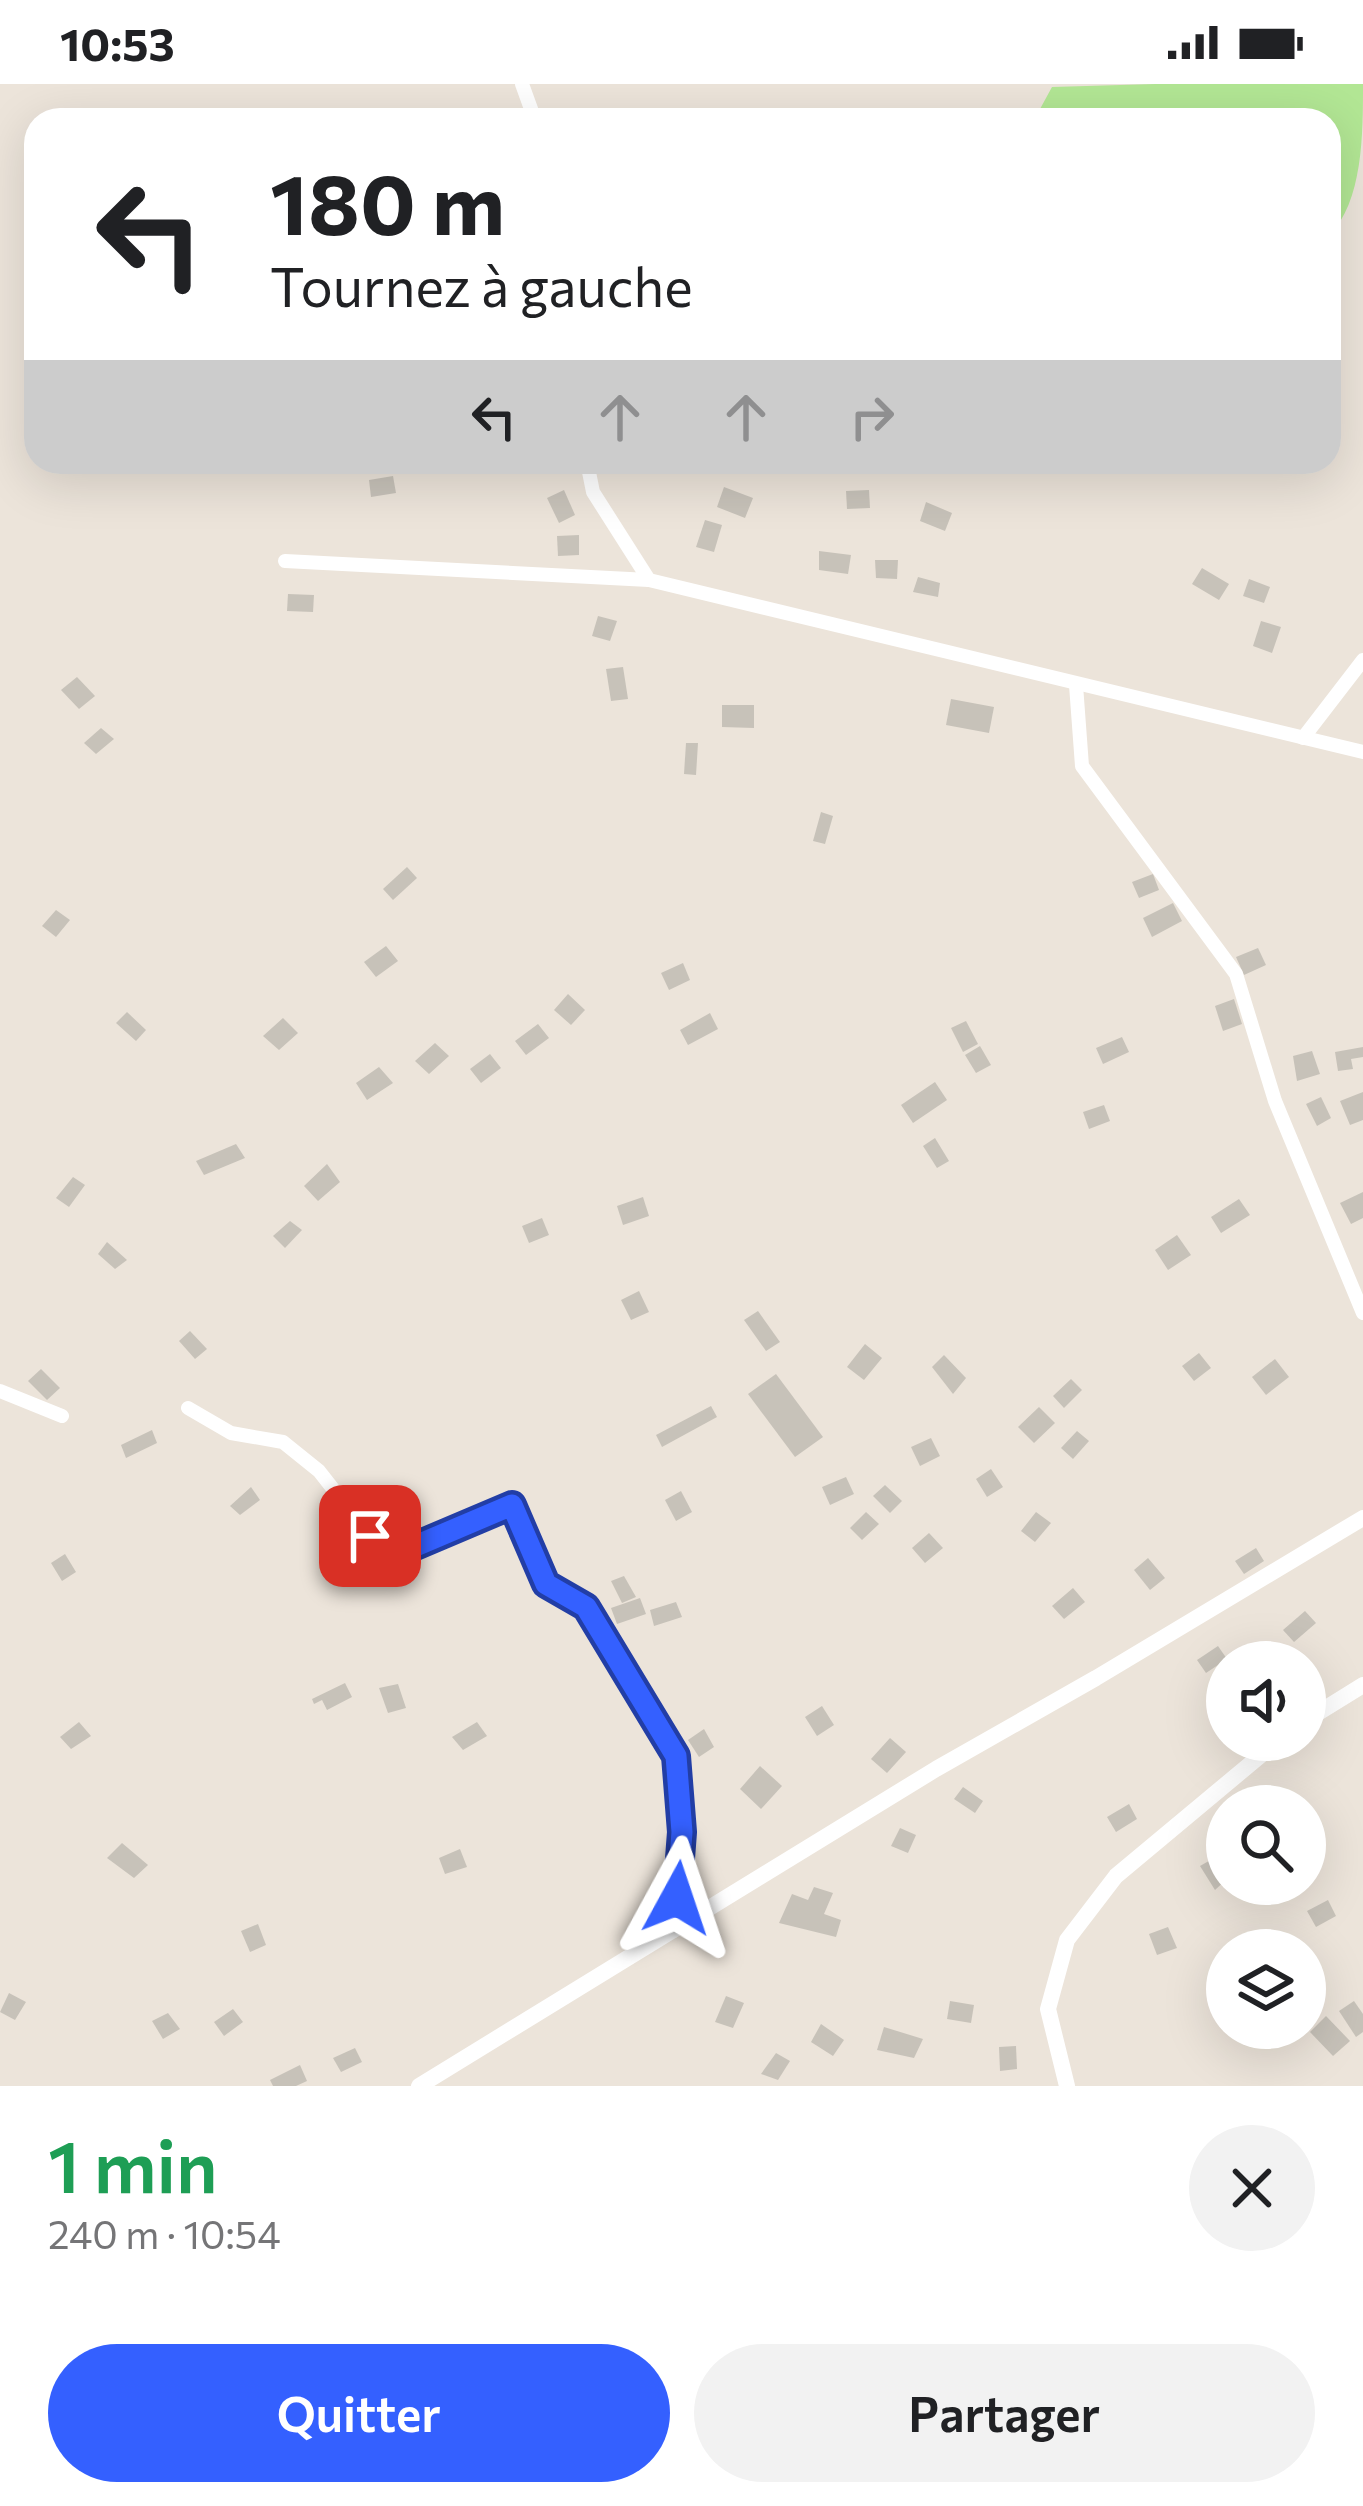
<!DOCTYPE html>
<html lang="fr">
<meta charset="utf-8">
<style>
body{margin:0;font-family:Commissioner,sans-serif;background:#f2f2f2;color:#202124;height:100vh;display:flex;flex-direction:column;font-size:45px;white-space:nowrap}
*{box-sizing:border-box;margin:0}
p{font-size:39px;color:#757577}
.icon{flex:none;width:66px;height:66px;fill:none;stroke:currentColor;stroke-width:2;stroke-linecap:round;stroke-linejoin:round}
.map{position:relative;height:2002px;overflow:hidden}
.sheet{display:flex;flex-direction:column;background:#fff;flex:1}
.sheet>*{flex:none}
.guide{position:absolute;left:24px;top:24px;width:1317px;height:366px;border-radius:36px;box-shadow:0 12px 48px #0002;background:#fff;color:#202124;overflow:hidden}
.tools{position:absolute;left:1206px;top:1557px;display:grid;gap:24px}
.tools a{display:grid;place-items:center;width:120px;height:120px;border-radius:50%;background:#fff;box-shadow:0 12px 48px #0002;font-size:60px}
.pin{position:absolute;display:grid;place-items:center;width:102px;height:102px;color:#fff;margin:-51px;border-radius:24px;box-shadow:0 6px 18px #0006}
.me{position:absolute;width:132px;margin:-66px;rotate:5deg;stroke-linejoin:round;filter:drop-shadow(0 0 9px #0008)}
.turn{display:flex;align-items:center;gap:42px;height:252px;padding:0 48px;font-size:54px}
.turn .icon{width:156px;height:156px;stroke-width:2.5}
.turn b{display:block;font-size:84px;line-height:102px}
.lanes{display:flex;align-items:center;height:114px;padding:0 48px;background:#0003;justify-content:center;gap:60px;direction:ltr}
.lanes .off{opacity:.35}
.round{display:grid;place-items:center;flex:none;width:126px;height:126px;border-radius:63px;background:#f2f2f2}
.overview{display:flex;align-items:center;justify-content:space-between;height:204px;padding:0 48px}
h1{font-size:72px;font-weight:600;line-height:90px;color:#1e9e55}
.button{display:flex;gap:24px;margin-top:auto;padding:24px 48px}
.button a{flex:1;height:138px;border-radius:72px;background:#3460ff;color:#fff;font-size:48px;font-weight:600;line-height:138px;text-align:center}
.button a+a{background:#f2f2f2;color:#202124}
.status{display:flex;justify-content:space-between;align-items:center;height:84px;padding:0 60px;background:#fff;direction:ltr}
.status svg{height:33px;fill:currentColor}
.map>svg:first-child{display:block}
.green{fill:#b2e694}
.building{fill:#c7c2b9}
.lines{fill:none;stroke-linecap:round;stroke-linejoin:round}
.minor{stroke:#fff;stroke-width:14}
.tertiary{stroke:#fff;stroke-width:16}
.route-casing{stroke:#223ea6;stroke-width:30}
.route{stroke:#3460ff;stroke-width:21}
</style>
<div class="status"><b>10:53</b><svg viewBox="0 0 49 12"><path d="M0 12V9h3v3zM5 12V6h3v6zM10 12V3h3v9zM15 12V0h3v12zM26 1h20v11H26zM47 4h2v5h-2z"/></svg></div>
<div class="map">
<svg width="1363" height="2002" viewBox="0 0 1363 2002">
<rect width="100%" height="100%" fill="#ece4da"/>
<!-- green -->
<path class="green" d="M1155,0H1363C1363,51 1363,117 1329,152V36H1034L1052,3Z"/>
<!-- building -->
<g class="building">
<path d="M393,392L396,409L371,413L369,396Z"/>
<path d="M724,403L753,414L745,434L717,423Z"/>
<path d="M564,406L575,431L559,439L547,414Z"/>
<path d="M869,406L870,424L847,425L846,407Z"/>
<path d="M926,418L952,429L945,447L920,437Z"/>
<path d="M705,436L722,441L714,468L696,463Z"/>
<path d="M579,451V471L558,472L557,452Z"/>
<path d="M819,467L851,471L848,490L819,486Z"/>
<path d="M875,476H898L897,495L876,494Z"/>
<path d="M1202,484L1229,500L1219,516L1192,500Z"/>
<path d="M918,493L940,499L938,513L913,508Z"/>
<path d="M1249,495L1270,503L1264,519L1243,512Z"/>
<path d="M288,510L314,511L313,528L287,527Z"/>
<path d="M598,532L617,537L610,557L592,552Z"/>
<path d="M1261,537L1281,543L1272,569L1253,562Z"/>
<path d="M623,583L628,615L611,617L606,585Z"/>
<path d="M77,593L95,612L79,625L61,606Z"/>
<path d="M951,615L994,623L989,649L946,641Z"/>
<path d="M722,621H754V644L722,643Z"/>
<path d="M101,644L114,655L96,670L84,659Z"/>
<path d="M686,659H698L696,691L684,690Z"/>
<path d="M821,728L833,732L825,760L813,757Z"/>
<path d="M407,783L417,794L393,816L383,805Z"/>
<path d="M1153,790L1159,806L1139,814L1132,798Z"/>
<path d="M1173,819L1182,837L1152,853L1143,834Z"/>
<path d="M56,826L70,836L56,853L42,842Z"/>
<path d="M386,862L398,877L376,893L364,878Z"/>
<path d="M1258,864L1266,881L1244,891L1236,873Z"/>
<path d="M683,879L690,896L669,906L661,889Z"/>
<path d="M568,910L585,926L571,941L554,926Z"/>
<path d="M1234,915L1242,940L1223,947L1215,922Z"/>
<path d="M127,928L146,946L136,957L116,939Z"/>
<path d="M710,929L718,945L688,961L680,946Z"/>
<path d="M283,934L298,949L279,966L263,952Z"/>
<path d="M966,937L978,960L963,968L951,944Z"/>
<path d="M538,940L549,954L526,971L515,957Z"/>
<path d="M1122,953L1129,968L1103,980L1096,964Z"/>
<path d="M435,959L449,972L429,990L415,977Z"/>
<path d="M980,962L991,981L976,989L965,971Z"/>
<path d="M1363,963V973L1351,975L1353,985L1338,987L1335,968Z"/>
<path d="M1312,967L1320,990L1297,997L1293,972Z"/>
<path d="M490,970L501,984L481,999L470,985Z"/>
<path d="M379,983L393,999L367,1016L356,999Z"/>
<path d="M935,998L947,1016L913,1039L901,1021Z"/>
<path d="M1363,1008V1036L1350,1041L1340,1017Z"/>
<path d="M1321,1013L1331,1034L1317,1042L1306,1020Z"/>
<path d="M1104,1021L1110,1037L1089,1045L1083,1028Z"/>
<path d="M935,1054L949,1077L937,1084L923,1062Z"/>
<path d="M236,1060L245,1074L204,1091L196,1077Z"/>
<path d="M327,1080L340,1098L318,1117L304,1102Z"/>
<path d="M73,1093L85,1101L69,1123L56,1114Z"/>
<path d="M1363,1108V1134L1351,1140L1340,1119Z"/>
<path d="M643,1113L649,1132L623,1141L617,1122Z"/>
<path d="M1239,1115L1250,1131L1221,1149L1211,1133Z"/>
<path d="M542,1134L549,1151L529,1159L522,1142Z"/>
<path d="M290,1137L302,1146L285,1164L273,1152Z"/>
<path d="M1177,1151L1191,1171L1168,1186L1155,1166Z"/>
<path d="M107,1158L127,1176L115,1185L98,1170Z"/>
<path d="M639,1207L649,1228L631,1236L621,1216Z"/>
<path d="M758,1227L780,1258L766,1267L744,1236Z"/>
<path d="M190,1247L207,1265L195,1275L179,1257Z"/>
<path d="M865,1260L882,1274L864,1296L847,1283Z"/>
<path d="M1199,1269L1211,1284L1194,1297L1182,1282Z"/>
<path d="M944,1271L966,1294L953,1310L932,1283Z"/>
<path d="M1275,1275L1289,1293L1266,1311L1252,1293Z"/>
<path d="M41,1285L60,1304L47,1316L28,1297Z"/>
<path d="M776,1290L823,1353L795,1373L748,1310Z"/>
<path d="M1071,1295L1082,1306L1064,1324L1053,1312Z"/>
<path d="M711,1322L717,1333L662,1363L656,1351Z"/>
<path d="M1039,1323L1055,1339L1034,1359L1018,1343Z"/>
<path d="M152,1346L157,1359L126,1374L121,1361Z"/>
<path d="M1077,1347L1089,1357L1073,1375L1061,1364Z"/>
<path d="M931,1354L940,1372L920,1382L911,1363Z"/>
<path d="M991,1385L1003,1403L987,1413L976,1395Z"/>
<path d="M846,1393L854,1410L830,1421L822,1403Z"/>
<path d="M885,1401L902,1417L890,1429L873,1412Z"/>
<path d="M251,1403L260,1416L240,1431L230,1422Z"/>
<path d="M681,1407L692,1428L676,1437L665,1416Z"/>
<path d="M866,1428L879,1440L862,1456L850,1444Z"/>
<path d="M1036,1428L1051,1439L1035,1458L1021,1447Z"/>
<path d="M929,1449L943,1464L925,1479L912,1464Z"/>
<path d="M1256,1464L1264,1477L1244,1490L1235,1477Z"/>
<path d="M65,1470L76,1488L62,1497L51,1479Z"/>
<path d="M1148,1474L1165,1494L1150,1506L1134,1486Z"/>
<path d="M624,1492L636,1513L622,1519L611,1497Z"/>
<path d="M1073,1504L1085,1518L1064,1535L1052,1522Z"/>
<path d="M640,1514L646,1530L617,1540L611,1524Z"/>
<path d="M676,1518L682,1533L654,1542L650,1526Z"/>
<path d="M1305,1527L1316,1539L1294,1558L1283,1546Z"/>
<path d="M1218,1562L1227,1575L1206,1589L1197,1576Z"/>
<path d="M345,1599L352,1613L327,1626L322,1616L314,1620L312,1615Z"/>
<path d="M398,1600L406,1624L388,1629L379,1604Z"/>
<path d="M822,1622L834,1641L817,1652L805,1633Z"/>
<path d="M79,1638L91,1652L71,1665L60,1653Z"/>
<path d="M477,1638L487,1652L463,1666L452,1653Z"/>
<path d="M704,1645L714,1663L699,1673L688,1656Z"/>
<path d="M890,1654L906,1668L887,1689L871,1675Z"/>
<path d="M760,1682L782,1702L761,1725L740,1705Z"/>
<path d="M963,1703L983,1717L975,1729L954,1715Z"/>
<path d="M1129,1720L1137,1735L1116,1748L1107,1733Z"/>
<path d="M900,1744L916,1751L908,1769L891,1762Z"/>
<path d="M122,1759L148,1781L134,1794L107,1774Z"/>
<path d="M460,1765L467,1783L445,1790L439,1774Z"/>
<path d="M1214,1774L1227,1795L1215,1806L1200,1782Z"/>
<path d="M814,1803L833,1809L824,1830L841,1836L836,1853L779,1839L792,1810L808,1816Z"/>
<path d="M1328,1816L1336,1832L1316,1843L1307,1827Z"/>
<path d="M258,1840L266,1861L250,1868L241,1847Z"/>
<path d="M1168,1843L1177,1864L1157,1871L1149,1850Z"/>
<path d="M9,1909L26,1918L15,1936L0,1928Z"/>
<path d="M726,1912L744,1919L733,1944L715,1938Z"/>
<path d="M950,1917L974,1921L971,1939L947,1935Z"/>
<path d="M1354,1917L1363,1930V1948L1356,1953L1339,1927Z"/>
<path d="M233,1925L243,1938L224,1952L214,1938Z"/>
<path d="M168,1929L180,1945L163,1955L152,1937Z"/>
<path d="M1326,1932L1350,1957L1333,1972L1310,1948Z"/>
<path d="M821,1940L844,1956L833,1972L811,1958Z"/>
<path d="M884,1943L923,1955L914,1974L877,1966Z"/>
<path d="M1016,1962L1017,1985L1000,1987L999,1963Z"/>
<path d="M355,1964L362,1978L341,1988L333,1974Z"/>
<path d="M776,1969L790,1977L778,1996L761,1990Z"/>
<path d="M300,1981L307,1997L296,2002H273L270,1996Z"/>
</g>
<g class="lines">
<!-- minor -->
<g class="minor">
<path d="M522,0L535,36"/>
<path d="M587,378L593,408L649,496"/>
<path d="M285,477L649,496L1363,668"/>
<path d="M1076,601L1082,682L1236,890L1275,1017L1363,1229"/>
<path d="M1303,654L1363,576"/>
<path d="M0,1307L62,1332"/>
<path d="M188,1324L231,1349L283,1358L319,1387L370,1452L413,1463L512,1421L546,1500L586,1523L676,1672L683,1747L674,1847"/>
</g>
<!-- tertiary -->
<g class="tertiary">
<path d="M1305,1637L1363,1601"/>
<path d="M419,2002L936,1685L1096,1594L1363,1434"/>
<path d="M1067,2002L1048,1925L1067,1856L1116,1792L1279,1656"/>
</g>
</g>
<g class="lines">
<defs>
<path id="route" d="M370,1452L413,1463L512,1421L546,1500L586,1523L676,1672L682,1748L677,1814"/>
</defs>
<!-- route casing -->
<use href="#route" class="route-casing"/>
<!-- route -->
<use href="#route" class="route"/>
</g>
</svg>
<div class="tools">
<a><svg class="icon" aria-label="sound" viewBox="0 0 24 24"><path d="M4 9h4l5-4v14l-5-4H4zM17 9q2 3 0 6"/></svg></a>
<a><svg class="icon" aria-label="search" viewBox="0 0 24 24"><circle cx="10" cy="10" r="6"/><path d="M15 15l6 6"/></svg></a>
<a><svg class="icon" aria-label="layers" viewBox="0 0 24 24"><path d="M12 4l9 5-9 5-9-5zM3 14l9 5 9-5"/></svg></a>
</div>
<div class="pin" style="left:370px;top:1452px;background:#d93025"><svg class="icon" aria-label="arrive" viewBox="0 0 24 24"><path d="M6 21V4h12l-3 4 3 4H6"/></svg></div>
<svg class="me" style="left:677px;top:1814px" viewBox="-20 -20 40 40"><path d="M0-17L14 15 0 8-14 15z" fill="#3460ff" stroke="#fff" stroke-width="4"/></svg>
<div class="guide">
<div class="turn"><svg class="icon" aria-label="left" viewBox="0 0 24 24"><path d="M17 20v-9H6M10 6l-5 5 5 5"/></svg><div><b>180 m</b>Tournez à gauche</div></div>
<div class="lanes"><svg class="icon" aria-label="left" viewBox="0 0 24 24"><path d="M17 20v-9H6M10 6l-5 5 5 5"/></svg><svg class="icon off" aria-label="ahead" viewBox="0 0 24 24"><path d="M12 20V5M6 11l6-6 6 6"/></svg><svg class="icon off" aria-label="ahead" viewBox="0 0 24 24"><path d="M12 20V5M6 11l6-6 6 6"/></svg><svg class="icon off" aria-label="right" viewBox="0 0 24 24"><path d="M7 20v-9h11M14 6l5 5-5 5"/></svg></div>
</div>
</div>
<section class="sheet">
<div class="overview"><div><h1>1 min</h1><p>240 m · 10:54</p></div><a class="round"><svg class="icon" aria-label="close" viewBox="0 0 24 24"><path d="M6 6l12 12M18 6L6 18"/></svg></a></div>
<div class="button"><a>Quitter</a><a>Partager</a></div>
</section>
